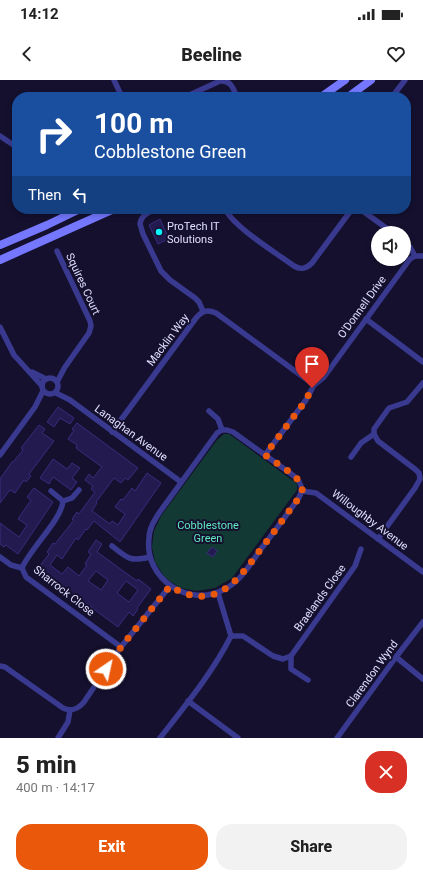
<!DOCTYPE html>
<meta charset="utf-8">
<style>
body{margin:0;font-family:Roboto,sans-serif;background:#f2f2f2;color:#222;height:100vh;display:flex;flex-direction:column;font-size:15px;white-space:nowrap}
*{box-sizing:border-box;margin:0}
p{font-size:13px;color:#767676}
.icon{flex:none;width:22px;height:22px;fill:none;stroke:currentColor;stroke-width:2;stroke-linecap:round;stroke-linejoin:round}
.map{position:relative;height:658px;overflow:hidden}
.sheet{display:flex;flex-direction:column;background:#fff;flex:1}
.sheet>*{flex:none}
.banner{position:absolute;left:12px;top:12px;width:399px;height:122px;border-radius:16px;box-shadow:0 2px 6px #0003;background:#1a4fa0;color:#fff;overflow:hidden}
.buttons{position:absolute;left:371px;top:146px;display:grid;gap:8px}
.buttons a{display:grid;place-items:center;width:40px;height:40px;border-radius:50%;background:#fff;box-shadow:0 2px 6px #0003;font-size:20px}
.pin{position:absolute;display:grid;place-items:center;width:34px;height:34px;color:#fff;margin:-41px -17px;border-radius:50% 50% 50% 0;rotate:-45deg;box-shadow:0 0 4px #0007}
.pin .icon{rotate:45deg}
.me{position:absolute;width:44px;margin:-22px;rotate:34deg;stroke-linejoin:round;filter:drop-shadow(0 0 3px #0008)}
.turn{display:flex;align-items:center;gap:14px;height:84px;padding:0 16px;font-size:18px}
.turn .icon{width:52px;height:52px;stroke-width:2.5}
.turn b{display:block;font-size:28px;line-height:34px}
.then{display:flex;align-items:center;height:38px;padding:0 16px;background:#0003;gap:8px;font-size:15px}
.round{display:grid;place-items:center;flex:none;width:42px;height:42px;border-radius:16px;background:#f2f2f2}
.head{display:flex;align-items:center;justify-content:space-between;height:68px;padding:0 16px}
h1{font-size:24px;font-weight:800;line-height:30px}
.primary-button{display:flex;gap:8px;margin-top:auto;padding:8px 16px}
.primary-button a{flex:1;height:46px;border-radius:16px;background:#ea580c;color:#fff;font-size:16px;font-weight:800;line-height:46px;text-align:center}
.primary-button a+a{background:#f2f2f2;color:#222}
.status{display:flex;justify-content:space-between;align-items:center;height:28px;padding:0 20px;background:#fff;direction:ltr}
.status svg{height:11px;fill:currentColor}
header{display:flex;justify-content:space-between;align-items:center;height:52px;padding:0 16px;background:#fff;font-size:18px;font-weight:800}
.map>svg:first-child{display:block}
.green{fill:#133935}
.building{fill:#231b50;stroke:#382c7d;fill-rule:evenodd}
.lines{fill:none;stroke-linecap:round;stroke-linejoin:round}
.street{stroke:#393a8f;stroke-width:5.5}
.secondary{stroke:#7578ff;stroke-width:8}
.route{stroke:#ea580c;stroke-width:7;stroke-dasharray:0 12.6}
.poi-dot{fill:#0af3ff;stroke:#14102e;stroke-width:1.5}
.labels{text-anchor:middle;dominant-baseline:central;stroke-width:4;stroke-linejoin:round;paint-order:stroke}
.poi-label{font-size:11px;fill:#e0deff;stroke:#14102e;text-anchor:start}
.street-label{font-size:11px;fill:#e0deff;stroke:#14102e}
.park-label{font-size:11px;fill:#61e8bf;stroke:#14102e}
</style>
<div class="status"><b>14:12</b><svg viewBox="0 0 49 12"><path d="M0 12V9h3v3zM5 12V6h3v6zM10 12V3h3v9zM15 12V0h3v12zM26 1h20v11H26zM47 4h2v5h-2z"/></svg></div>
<header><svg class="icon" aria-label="back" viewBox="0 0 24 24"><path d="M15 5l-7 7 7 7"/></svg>Beeline<svg class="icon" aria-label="heart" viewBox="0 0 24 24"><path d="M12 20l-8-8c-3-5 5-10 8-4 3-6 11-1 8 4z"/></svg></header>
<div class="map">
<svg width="423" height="658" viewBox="0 0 423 658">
<rect width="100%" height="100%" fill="#14102e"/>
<!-- green -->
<path class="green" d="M224,354H229L232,356L292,400L297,404V410L232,498L215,508L196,511L181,508L171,502L164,496L155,482L152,467L154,451L161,436L217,360Z"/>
<!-- building -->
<g class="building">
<path d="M160,139L169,159L158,164L149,145Z"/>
<path d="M58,327L74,338L70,344L60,338L54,347L47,342Z"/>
<path d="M77,343L138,388L128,400L125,398L121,403L114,398L96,422L97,423L92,431L110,444L112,441L118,445L125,434L115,427L121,419L123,420L132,408L135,411L147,393L161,403L120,462L94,441L87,450L86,449L78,460L76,458L62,479L57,475L50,485L62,494L68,487L79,496L87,485L85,484L91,474L88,472L96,460L102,464L97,472L137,501L138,499L151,509L137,528L138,529L133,536L129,532L118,547L53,499L51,501L36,491L49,474L47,472L53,463L55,464L74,440L72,439L77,432L79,434L95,412L91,409L93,406L85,400L89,394L93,398L102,387L76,368L77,365L68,359L74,350L72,349ZM96,491L108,500L101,510L88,501ZM126,501L138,510L129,522L117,513Z"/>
<path d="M39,345L45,349L42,353L54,361L29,394L31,396L26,402L24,400L15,413L10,410L0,423V399L12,382H13L23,370L21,368Z"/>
<path d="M53,379L67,389L72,383L80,388L72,398L77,402L71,410L53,397L49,404L40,398Z"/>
<path d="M34,408L53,422L18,474L6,465L4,467L0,464V443L19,457L27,445L18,439L31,420L27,417Z"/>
<path d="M212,467L217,471L213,477L207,473Z"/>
</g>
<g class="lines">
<!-- street -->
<g class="street">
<path d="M114,0L122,17"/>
<path d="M185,17L220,1C231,0 233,8 237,17"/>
<path d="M392,17L405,0"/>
<path d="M0,56L12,64L17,66"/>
<path d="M156,129C149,132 141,135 140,144L143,154L161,191L170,200L195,218L199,222L203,231"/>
<path d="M225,129C235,148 275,172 294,186C301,190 306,189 312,183L352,129"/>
<path d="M360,129L393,153"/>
<path d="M404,161L410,167L415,176"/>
<path d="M366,239L423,282"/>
<path d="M0,247L14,275L42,306"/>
<path d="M32,292L46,299"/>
<circle cx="50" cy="306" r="8"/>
<path d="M57,302L65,287L89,253L91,246L90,241L57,171"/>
<path d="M56,313L70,320L181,402"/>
<path d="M209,331L218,339L222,350"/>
<path d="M222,350H227L233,352L294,396C302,403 304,410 298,419C286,436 274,452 261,469C251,483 241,501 225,509C189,529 144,499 149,458C149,449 154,441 159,433L217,353Z"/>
<path d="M112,352L196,238C202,231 207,229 216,233L314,305"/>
<path d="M0,375L35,327L43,311"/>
<path d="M265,375L306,320L314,305L324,297L410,179L415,176H423"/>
<path d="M351,377L361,363L374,354"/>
<path d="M51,411L63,421C62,439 30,469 22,488L26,497L121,567"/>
<path d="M302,411L316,413L423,492"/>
<path d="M63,421L72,418L79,410"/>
<path d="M378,459L415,408L420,399L419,393L416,390L378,361L374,354V349L389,328L407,322L423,303"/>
<path d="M112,466C128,478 129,482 150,477"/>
<path d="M0,477L11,485L22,488"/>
<path d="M231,556H243L273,576L283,579L291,576L355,486L361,469"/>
<path d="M291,576V589L308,600"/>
<path d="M396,577L423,599"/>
<path d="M0,586L5,587L63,628C72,632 78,629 84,622L121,567L170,506"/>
<path d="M188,621L238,658"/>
<path d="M58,658L68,642L70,630"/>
<path d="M160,658C185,626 213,592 231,556L218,513"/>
<path d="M337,658L396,577L423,542"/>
</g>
<!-- secondary -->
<g class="secondary">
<path d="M321,17L345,0"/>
<path d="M348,17L371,0"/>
<path d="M0,165L47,145L80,129"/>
<path d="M0,180L114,129"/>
</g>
</g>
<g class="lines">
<!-- route -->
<path class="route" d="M106,589L121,567L170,506C216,534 238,500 263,466C275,451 286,435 298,419C300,416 303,412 302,407C301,397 274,382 265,375L306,320L312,308"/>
</g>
<!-- markers -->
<circle class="poi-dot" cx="159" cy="152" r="4"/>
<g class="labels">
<!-- poi labels -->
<g class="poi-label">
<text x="167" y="146">ProTech IT<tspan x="167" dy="13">Solutions</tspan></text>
</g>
<!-- street labels -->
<g class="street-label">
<text transform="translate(83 204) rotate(65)">Squires Court</text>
<text transform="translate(362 227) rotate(-54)">O'Donnell Drive</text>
<text transform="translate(168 260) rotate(-53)">Macklin Way</text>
<text transform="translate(131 353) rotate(36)">Lanaghan Avenue</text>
<text transform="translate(370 440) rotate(37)">Willoughby Avenue</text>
<text transform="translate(64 511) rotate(38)">Sharrock Close</text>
<text transform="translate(320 518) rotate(-54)">Braelands Close</text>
<text transform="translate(372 594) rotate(-54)">Clarendon Wynd</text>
</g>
<!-- park labels -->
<g class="park-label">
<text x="208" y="445">Cobblestone<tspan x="208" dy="13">Green</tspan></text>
</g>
</g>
</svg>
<div class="buttons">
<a><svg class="icon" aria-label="sound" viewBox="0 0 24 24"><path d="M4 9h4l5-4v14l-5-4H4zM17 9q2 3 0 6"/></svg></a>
</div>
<div class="pin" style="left:312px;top:308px;background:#d93025"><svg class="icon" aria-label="arrive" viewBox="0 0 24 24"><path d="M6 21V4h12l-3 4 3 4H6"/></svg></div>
<svg class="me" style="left:106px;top:589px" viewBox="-20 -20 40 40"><circle r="17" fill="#ea580c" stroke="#fff" stroke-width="3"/><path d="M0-11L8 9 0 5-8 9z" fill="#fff"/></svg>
<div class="banner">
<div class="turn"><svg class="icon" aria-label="right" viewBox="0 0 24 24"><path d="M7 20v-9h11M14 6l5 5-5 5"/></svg><div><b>100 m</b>Cobblestone Green</div></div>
<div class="then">Then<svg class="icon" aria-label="left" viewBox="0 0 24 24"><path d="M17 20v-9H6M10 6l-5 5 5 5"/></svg></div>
</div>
</div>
<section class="sheet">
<div class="head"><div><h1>5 min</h1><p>400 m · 14:17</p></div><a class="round" style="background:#d93025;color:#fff"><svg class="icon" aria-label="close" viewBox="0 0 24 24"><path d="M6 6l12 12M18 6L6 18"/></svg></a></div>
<div class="primary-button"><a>Exit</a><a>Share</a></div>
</section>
